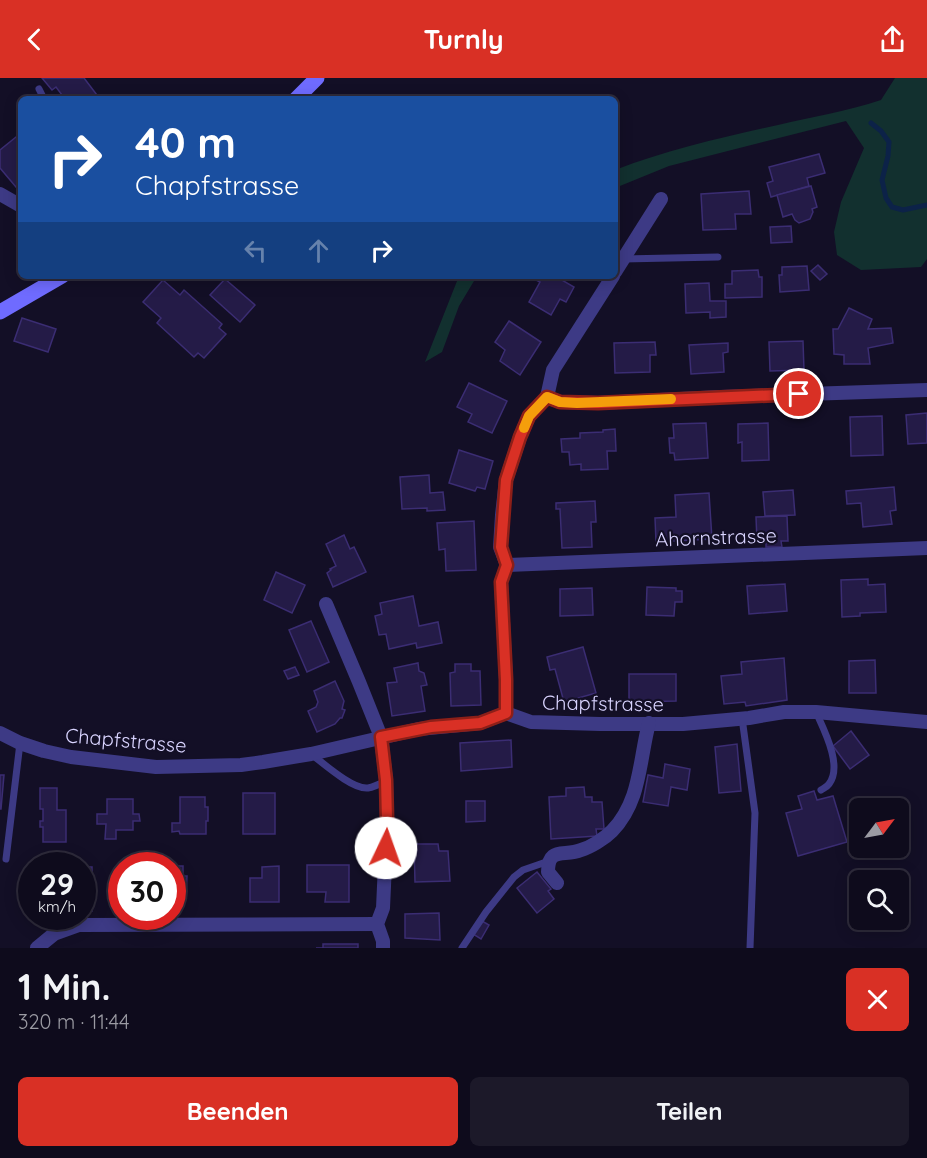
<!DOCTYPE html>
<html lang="de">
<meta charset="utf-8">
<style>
body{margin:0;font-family:Quicksand,sans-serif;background:#1c1929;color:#f1f3f6;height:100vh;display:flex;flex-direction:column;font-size:22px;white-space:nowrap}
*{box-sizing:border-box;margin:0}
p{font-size:20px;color:#9b9ba3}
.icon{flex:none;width:33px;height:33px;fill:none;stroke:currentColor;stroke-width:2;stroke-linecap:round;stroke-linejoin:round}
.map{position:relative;height:870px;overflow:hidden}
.details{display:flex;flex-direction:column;background:#0e0b1c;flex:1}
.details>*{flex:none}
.hud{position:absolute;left:18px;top:18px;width:600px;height:183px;border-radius:9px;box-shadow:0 3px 15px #0003,0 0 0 2px #2e2b3b;background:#1a4fa0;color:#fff;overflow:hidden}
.needle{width:39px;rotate:58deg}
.buttons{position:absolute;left:849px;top:720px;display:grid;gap:12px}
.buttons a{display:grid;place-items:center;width:60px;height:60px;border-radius:9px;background:#0e0b1c;box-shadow:0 3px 15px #0003,0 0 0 2px #2e2b3b;font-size:30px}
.speed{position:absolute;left:18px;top:774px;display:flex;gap:12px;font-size:30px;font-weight:700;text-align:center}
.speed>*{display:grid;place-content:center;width:78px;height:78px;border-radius:50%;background:#0e0b1c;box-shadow:0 3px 15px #0003,0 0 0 2px #2e2b3b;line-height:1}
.speed small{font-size:15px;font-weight:400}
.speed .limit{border:9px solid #d22;background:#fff;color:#111}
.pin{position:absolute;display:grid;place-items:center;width:51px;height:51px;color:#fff;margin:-26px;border:3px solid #fff;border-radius:50%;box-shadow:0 2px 6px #0007}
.me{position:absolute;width:66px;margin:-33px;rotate:3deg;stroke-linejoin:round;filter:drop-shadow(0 0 4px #0008)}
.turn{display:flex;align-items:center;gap:21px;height:126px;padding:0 18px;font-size:27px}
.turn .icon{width:78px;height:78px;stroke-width:2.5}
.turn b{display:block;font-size:42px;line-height:51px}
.lanes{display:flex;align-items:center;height:57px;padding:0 18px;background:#0003;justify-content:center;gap:30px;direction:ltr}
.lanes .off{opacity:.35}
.round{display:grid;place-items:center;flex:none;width:63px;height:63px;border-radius:9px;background:#1c1929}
.overview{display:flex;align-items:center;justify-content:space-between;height:102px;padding:0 18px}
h1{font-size:36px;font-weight:700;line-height:45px}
.button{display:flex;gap:12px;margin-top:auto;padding:12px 18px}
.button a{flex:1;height:69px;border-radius:9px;background:#d93025;color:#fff;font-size:24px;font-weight:700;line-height:69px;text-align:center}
.button a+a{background:#1c1929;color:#f1f3f6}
header{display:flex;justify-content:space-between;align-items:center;height:78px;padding:0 18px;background:#d93025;color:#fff;font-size:27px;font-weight:700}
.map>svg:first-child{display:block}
.green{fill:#12302f}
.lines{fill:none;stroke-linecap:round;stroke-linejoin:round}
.stream{stroke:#0c2248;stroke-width:5}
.building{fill:#241b47;stroke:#3b2d73;stroke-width:1.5}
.lane{stroke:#3d3a85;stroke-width:7}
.street{stroke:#3d3a85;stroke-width:14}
.secondary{stroke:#6f6bff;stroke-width:15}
.route-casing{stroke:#8d1f18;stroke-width:15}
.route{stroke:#d93025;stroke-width:10}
.slow{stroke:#f59e0b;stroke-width:10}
.labels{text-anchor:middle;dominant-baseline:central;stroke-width:4.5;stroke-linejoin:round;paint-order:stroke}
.street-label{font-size:20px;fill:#d9d4ff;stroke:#130f26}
</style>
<header><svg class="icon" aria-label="back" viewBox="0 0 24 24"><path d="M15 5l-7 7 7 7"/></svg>Turnly<svg class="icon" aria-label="share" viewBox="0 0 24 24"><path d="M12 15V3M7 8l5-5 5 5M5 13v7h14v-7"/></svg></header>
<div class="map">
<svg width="927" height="870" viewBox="0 0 927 870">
<rect width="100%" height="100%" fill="#130f26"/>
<!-- green -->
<g class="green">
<path d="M895,0H927V181L921,189L861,192L837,177L834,154L841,124L864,70L846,43L669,88L615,110V92C667,72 724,59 778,47C812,39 847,33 881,22Z"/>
<path d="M459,198H477L459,228L442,274L425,284Z"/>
</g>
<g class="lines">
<!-- stream -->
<path class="stream" d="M871,45L881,53L889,64L888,78L882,102L886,120L892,129L903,132L927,127"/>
</g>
<!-- building -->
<g class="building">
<path d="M42,0H84L100,21H65L56,9L52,12Z"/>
<path d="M21,55V115L0,90V72Z"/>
<path d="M819,76L825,95L807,100L809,108L771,119L767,105L773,103L769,89Z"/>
<path d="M811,108L817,129L812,131L813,134L810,141L799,145L795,142L792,136L783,139L777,117Z"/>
<path d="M749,113L751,136H735L736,151L703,152L701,116Z"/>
<path d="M791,148L792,164L771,165L770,149Z"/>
<path d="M818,187L827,196L820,202L811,193Z"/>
<path d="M807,188L809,212L780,214L779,197H782V189Z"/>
<path d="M758,192L759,199H762V219L725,220V206H732V193Z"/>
<path d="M536,198H555L574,209L566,224L560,221L551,237L529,224L540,204L534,201Z"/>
<path d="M225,201L255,227L240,244L210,217Z"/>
<path d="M163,202L180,217L184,212L222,246L219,250L226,256L204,280L198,275L194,279L157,245L161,240L143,224Z"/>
<path d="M709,205L710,223H726V239L710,240V234L686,235L685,206Z"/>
<path d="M849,230L872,241L868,251L891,250L893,265L868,270L870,286H844V277L834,276L833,251H838Z"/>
<path d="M22,240L56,251L48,274L14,263Z"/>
<path d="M509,243L541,264L520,297L500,283L505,272L495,264Z"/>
<path d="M803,263L804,292L770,293L769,264Z"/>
<path d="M655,264L656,277H650V294L615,295L614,265Z"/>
<path d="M728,265V274L723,275L724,294L691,296L689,267Z"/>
<path d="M469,305L507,323L492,355L468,344L472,336L457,329Z"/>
<path d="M927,335V365L908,366L906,337Z"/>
<path d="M882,338L883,377L851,378L850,339Z"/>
<path d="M706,345L708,380L675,382L674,375H670L669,360H674L673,346Z"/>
<path d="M768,345L769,382L742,383V364L738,365V346Z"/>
<path d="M615,351L616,373H607L608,391L581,392V386L570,387L569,374H562L561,361L580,360V355L603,354V352Z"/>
<path d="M459,372L493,383L485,411L477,409L475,413L449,405Z"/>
<path d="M429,397L430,415L443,414L445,432L427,433V430L402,431L400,399Z"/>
<path d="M894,409L896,432L890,433L892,446L863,449L861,425L847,426L846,413Z"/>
<path d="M793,412L795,437L765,438L763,414Z"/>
<path d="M709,415L712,461L656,464L655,440L676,439L675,417Z"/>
<path d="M595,423L596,444H591L592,469L562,470L560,431H556V425Z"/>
<path d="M787,438L788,463H781L782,469H766V463H757L756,439Z"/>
<path d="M474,443L476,492L446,493L445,471L439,472L437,445Z"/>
<path d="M344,457L350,471L354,469L366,494L333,509L327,495L331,492L330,491L336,488L326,466Z"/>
<path d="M276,494L305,507L292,535L264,522Z"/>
<path d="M868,501V507L885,506L886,534L860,535V538L842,539L841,502Z"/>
<path d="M785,506L787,533L749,536L747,508Z"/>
<path d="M647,509L676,510V513H682V524H675L674,538L646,537Z"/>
<path d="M592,510L593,537L560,538V511Z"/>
<path d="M413,518L419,548L438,544L442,565L417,570L416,565L389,571L386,556L379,557L375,538L382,536L380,525Z"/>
<path d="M311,543L329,584L307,594L289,552Z"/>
<path d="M583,569L596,615L564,624L555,591L550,592L547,579Z"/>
<path d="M784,580L787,622L746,628L745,624L724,626L721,598L742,596L741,584Z"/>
<path d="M875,582L876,615H849V583Z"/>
<path d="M418,585L419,593L424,595L427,607L421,608L425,633L392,638L387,605L397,604L394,590Z"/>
<path d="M455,586H471V593H480L481,627L451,628L450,595L455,594Z"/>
<path d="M295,589L299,597L288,601L284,593Z"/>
<path d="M629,596H676V623L629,624Z"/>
<path d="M335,603L344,623L342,631L345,632L342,640H340L335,646L317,654L308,633L316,629L318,624L314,613Z"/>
<path d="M851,653L869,677L850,691L833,668Z"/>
<path d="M511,662L512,689L461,693L460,665Z"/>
<path d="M737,666L741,713L719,715L715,669Z"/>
<path d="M665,686L690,691L687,712L671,709L668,728L643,724L648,697L663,700Z"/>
<path d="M0,697H4L1,731H0Z"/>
<path d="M584,709L585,719H592V724H602L604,751H596L597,758L551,761L549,719L566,718V710Z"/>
<path d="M40,710H57V732H66V764H43V749H40V743H43V731H40Z"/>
<path d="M814,713L817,722L833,718L847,764L798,778L786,735L802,731L798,718Z"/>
<rect x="243" y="715" width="32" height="41"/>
<path d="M180,719H205V729H208V743H206V756H180L179,753L172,754V745H180Z"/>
<path d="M107,721H133V736H139L140,743H133V752H116V761H105L106,746H97V736H107Z"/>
<path d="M466,723H485V743L466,744Z"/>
<path d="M414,766H438L439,773H448L450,803L415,804Z"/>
<path d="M307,787H349V824H325L326,814H307Z"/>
<path d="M172,788H183V798H187L186,821L172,822Z"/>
<path d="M279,788V824H250V800H262V789Z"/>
<rect x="82" y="789" width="10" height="44"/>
<rect x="23" y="793" width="9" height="34"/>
<path d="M537,794L551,811L548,813L554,821L537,835L517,810Z"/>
<path d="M439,835L440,862L405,860V836Z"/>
<path d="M482,843L489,847L481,861L473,856Z"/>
<path d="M323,866H358V870H316H323Z"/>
</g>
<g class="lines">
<!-- lane -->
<g class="lane">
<path d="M39,11L44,21"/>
<path d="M623,181L718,179"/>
<path d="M816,634C824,652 843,688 829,706C827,709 824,710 821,712"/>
<path d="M742,640L755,735L750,870"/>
<path d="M311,676C323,685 353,712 368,710C374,709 380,706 386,703"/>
<path d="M6,781L20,665"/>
<path d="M462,870L486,834L514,799L523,792L549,783"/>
</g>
<!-- street -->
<g class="street">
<path d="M0,116L21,128"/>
<path d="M615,194L661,121"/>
<path d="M547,319L560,324L598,325L721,319L927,312"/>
<path d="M507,487L927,470"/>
<path d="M326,526L359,604L381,659L386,702L387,742L383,830L377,846L383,863V870"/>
<path d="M506,635V602L501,504L507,487L500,469L502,437L506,402L520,359L529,338L547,319L553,292L613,198"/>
<path d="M0,655L20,665L44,673L71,679L156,689L241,687L263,684L311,676L419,651L480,645L506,635L531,644L600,646H683L749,640L784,634H816L927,644"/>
<path d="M557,805L548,794C548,768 564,779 581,772C591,769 604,761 612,753C641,723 639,683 649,645"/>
<path d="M37,870L54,856L79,847L377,846"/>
</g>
<!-- secondary -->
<g class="secondary">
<path d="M296,21L317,0"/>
<path d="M0,234L62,198"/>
</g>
</g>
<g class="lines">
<defs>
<path id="route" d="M386,770L387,742L386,702L381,659L431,649L480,645L506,635V602L501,504L507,487L501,469L506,402L520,359L529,338L547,319L560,324L598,325L799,316"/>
</defs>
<!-- route casing -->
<use href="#route" class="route-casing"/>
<!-- route -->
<use href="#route" class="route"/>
<!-- slow -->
<path class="slow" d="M524,350L529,338L547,319L560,324L577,325L671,321"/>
</g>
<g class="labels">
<!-- street labels -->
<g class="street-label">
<text transform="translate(716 459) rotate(-2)">Ahornstrasse</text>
<text transform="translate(603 625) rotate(1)">Chapfstrasse</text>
<text transform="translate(126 662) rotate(5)">Chapfstrasse</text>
</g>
</g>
</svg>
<div class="buttons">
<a><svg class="needle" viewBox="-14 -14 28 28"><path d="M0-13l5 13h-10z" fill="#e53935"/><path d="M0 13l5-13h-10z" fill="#9b9ba3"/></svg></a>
<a><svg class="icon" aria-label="search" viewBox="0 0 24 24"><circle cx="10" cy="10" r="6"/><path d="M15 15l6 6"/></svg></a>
</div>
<div class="speed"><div>29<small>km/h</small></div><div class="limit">30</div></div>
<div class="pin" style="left:799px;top:316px;background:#d93025"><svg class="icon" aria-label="arrive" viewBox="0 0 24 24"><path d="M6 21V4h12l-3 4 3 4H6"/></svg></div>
<svg class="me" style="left:386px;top:770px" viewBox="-20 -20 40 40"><circle r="19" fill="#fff"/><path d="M0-13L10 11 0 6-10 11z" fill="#d93025"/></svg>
<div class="hud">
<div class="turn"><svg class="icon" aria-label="right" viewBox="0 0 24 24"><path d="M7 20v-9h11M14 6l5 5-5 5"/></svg><div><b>40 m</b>Chapfstrasse</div></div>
<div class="lanes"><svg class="icon off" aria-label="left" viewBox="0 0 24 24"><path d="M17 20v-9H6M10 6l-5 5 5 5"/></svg><svg class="icon off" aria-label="ahead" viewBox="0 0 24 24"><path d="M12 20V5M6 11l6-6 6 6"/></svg><svg class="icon" aria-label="right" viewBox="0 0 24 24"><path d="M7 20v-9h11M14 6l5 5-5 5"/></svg></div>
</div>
</div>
<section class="details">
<div class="overview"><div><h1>1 Min.</h1><p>320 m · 11:44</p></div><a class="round" style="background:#d93025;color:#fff"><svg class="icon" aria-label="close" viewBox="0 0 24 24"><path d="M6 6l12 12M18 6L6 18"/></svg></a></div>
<div class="button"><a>Beenden</a><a>Teilen</a></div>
</section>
